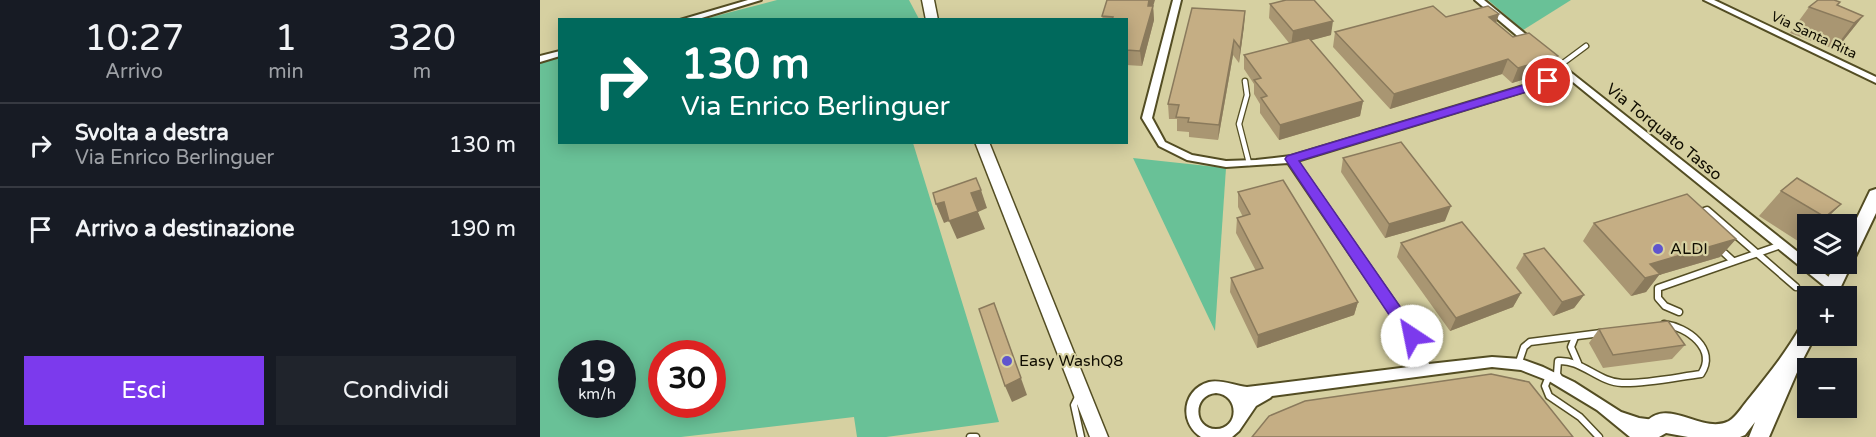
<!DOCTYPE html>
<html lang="it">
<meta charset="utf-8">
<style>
body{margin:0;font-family:"Varela Round",sans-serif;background:#20242c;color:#f1f3f6;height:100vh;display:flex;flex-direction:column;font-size:22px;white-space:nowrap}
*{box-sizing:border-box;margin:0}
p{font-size:20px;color:#9ea1a6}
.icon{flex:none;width:33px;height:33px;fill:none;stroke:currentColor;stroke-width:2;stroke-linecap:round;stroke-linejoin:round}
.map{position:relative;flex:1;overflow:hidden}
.sheet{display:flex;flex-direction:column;background:#171b24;width:540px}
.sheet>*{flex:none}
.hud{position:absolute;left:18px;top:18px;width:570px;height:126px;border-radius:0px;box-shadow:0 3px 15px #0003;background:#00695c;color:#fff;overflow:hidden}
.tools{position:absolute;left:1257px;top:214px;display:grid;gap:12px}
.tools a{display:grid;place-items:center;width:60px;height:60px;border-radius:0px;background:#171b24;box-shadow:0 3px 15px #0003;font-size:30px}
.speed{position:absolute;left:18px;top:340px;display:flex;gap:12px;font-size:30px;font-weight:700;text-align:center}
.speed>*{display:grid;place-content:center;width:78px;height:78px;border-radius:50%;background:#171b24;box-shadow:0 3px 15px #0003;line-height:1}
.speed small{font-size:15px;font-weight:400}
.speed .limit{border:9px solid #d22;background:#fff;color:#111}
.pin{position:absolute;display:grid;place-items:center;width:51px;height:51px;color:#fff;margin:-26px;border:3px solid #fff;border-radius:50%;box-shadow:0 2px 6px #0007}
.me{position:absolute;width:66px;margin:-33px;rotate:326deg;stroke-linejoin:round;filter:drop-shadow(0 0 4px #0008)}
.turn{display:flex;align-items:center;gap:21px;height:126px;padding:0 24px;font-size:27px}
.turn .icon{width:78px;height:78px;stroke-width:2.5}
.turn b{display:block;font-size:42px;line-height:51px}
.eta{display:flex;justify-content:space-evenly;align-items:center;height:102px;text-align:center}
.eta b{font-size:36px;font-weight:600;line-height:42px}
.button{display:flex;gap:12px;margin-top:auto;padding:12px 24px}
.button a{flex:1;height:69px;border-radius:0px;background:#7c3aed;color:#fff;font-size:24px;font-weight:600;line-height:69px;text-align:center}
.button a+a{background:#20242c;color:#f1f3f6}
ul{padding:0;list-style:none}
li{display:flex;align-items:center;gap:18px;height:84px;padding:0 24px;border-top:2px solid #363941}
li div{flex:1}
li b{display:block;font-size:22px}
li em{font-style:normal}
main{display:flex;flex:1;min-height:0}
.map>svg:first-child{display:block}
.green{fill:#69c197;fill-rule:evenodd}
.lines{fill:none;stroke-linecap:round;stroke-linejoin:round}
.service-far1-casing{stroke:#534d23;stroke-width:7}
.service-casing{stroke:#534d23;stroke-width:9}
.minor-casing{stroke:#534d23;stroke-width:4}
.secondary-casing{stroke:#534d23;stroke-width:3}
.primary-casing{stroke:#534d23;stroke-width:4}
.service-far1{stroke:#fff;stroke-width:4.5}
.service{stroke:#fff;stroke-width:6}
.minor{fill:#fff;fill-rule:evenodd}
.secondary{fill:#fff;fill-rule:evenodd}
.primary{fill:#fff;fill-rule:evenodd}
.wall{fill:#a99672}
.shaded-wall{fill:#8a7a5c}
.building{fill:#c5ae84;stroke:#8a7a5c;stroke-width:1.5}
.route{fill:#7c3aed;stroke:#51269a;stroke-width:1.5}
.poi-dot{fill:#5f55ce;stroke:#d6d0a1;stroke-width:2}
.labels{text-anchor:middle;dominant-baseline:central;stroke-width:4.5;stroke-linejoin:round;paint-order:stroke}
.far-street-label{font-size:14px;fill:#100d01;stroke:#d6d0a1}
.street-label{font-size:16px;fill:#100d01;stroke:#d6d0a1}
.poi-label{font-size:16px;fill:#100d01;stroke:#d6d0a1;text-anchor:start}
</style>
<main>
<section class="sheet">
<div class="eta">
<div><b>10:27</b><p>Arrivo</p></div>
<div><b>1</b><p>min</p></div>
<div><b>320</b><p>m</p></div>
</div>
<ul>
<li><svg class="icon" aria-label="right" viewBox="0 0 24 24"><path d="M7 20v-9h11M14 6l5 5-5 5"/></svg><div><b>Svolta a destra</b><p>Via Enrico Berlinguer</p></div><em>130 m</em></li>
<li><svg class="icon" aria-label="arrive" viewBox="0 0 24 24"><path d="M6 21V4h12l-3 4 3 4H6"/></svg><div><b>Arrivo a destinazione</b></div><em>190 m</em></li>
</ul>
<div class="button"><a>Esci</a><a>Condividi</a></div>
</section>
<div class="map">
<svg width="1336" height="437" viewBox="0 0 1336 437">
<rect width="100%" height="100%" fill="#d6d0a1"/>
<!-- green -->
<g class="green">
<path d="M237,0H369L379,19H164Z"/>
<path d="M948,0H1031L983,30Z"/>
<path d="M19,58L20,142L373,143L459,422L346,437H317L314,417L141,437H0V63ZM32,354H82V405H32ZM122,354H172V405H122Z"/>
<path d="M593,158L686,168L675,331Z"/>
</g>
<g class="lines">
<defs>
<g id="service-far1">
<path d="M1019,66L1046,46"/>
<path d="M705,81L707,95L699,124L709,163"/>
</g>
<g id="service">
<path d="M1158,213L1167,210L1256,287"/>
<path d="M1180,249L1193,261"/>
<path d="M1139,312L1125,306L1118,298V288L1241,245"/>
<path d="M1035,337L1031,347L1038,363"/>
<path d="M978,365L984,347L990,342L1061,333"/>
<path d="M1009,376L1005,386L1009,396L1040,417L1059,437"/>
<path d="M1020,379L1017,374L1018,361C1041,359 1058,382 1082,383C1105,384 1138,377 1161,374C1178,349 1147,327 1124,324"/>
<path d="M539,395L534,405L541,437"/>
<path d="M430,437H436"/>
</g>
<g id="minor">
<path d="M208,0H221L155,20H140Z"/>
<path d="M633,0H641L612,118L625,142L652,155L686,161L716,160L751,156L1023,74L1002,57L1001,55L1005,52L1268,260V264H1273L1296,283L1298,286L1296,289L1292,291L1288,289L1028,78L757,161L876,332L889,364L952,357L981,359L1003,367L1034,382L1081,412L1099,418L1122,421L1124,425L1122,429L1117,431L1101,430L1106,437H1090L1057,410L1009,381L981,370L952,367L732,396L730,398L716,406L699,431L692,437H661C638,422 643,389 669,382C680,379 696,386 707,387L877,366L867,338L748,163L686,167L647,160L619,146L602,118ZM676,393C700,395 699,429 676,429C653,429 652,395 676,393Z"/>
<path d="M935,0H944L994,41V45H988Z"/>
<path d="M1164,0H1174L1336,77V83Z"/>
<path d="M20,51V56L0,62V56Z"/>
</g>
<g id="secondary">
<path d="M382,0H394L398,20H386Z"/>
<path d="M435,142H449L568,437H550Z"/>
</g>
<g id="primary">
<path d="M1336,189V213L1296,297H1278L1295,264H1306V241L1330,191Z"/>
<path d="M1268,324V336H1275L1261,363L1229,437H1209L1215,422L1205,435L1200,437H1148L1126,433L1119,437H1097C1119,385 1159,437 1189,421C1196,417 1202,407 1207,401C1227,376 1246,353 1261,326Z"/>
</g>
</defs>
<!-- service-far1 casing -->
<use href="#service-far1" class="service-far1-casing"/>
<!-- service casing -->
<use href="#service" class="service-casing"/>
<!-- minor casing -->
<use href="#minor" class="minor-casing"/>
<!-- secondary casing -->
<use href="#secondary" class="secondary-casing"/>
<!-- primary casing -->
<use href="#primary" class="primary-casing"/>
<!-- service-far1 -->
<use href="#service-far1" class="service-far1"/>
<!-- service -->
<use href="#service" class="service"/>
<!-- minor -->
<use href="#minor" class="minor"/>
<!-- secondary -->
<use href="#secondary" class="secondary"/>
<!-- primary -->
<use href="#primary" class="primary"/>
</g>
<!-- wall -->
<g class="wall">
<path d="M730,4L791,35L771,40L823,101L820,116L739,140L720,113V104L714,94V84L704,69V55L749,43L729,18Z"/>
<path d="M1298,5L1323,16L1303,41L1294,49L1250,33L1269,7Z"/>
<path d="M613,6L614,20L602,66L586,65V20H563L562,16Z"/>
<path d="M705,11L704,26L699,63L693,55L678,140L649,137V132L637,131V119H629L628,104Z"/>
<path d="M959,14L956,23L1011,71L972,83L962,74L850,109L793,47L795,32L906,17Z"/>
<path d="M803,158L905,221L845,238L801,172Z"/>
<path d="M1241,191L1301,204L1280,225H1268V237L1261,243L1219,216Z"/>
<path d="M698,192L818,302L814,315L717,348L690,292L691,278L716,271L696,233L697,218L703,217L698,207Z"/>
<path d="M1054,223L1196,239L1180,257L1119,275L1106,292L1091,296L1043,241Z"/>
<path d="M861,243L981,293L973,307L910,331L857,257Z"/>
<path d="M984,254L1044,295L1034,308L1013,316L976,268Z"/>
<path d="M1059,329L1145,345L1132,359L1063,368L1049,343Z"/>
</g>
<!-- shaded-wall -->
<g class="shaded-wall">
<path d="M609,0H615L609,20L608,6Z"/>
<path d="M613,6L614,20L602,66L600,51Z"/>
<path d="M705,11L704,26L699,63L700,48Z"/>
<path d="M959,14L954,29L949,17Z"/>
<path d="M1323,16L1303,41L1294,49L1314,23Z"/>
<path d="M793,21L791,35L751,46L753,31Z"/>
<path d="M694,40L693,55L678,140L679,125Z"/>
<path d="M1018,56L1011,71L972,83L978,68Z"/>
<path d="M968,59L962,74L850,109L854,94Z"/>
<path d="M823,101L820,116L739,140L740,125Z"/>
<path d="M441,190L447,208L438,212L445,229L417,239L409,221L404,223L396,204Z"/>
<path d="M1301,204L1280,225H1278L1285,217Z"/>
<path d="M911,206L905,221L845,238L849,224Z"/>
<path d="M1196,239L1180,257L1119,275L1106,292L1091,296L1105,278L1110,264Z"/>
<path d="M981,293L973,307L910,331L916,318Z"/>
<path d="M1044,295L1034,308L1013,316L1022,302Z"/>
<path d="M818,302L814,315L717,348L718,335Z"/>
<path d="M454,303L487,395L472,402L465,386Z"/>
</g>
<!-- building -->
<g class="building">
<path d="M567,0H609L608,6H613L600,51L586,50V20H572L573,17L562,16Z"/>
<path d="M746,0H774L793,21L753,31L730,4Z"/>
<path d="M1278,0H1294L1300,2L1297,5L1323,16L1314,23L1269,7Z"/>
<path d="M893,6L906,17L948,6L959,14L949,17L973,37L989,33L1018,56L978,68L968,59L854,94L795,32Z"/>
<path d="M652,8L705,11L700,48L694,40L679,125L648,122L649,118L636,117L639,105L628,104Z"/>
<path d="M769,38L823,101L740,125L721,98L727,96L714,80L721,78L704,55Z"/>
<path d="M861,142L911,206L849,224L803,158Z"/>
<path d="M436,178L441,190L431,193L438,211L409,221L404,202L396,204L393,193Z"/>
<path d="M1257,178L1301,204L1285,217L1241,191Z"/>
<path d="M743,180L818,302L718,335L691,278L723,268L697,218L710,214L698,192Z"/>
<path d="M1147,194L1196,239L1110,264L1120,274L1105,278L1054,223Z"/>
<path d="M922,222L981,293L916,318L861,243Z"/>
<path d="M1004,248L1044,295L1022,302L984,254Z"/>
<path d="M454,303L481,378L465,386L439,309Z"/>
<path d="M1128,321L1145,345L1073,355L1059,329Z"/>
<path d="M951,374L989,382L1033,437H712L729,416L765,401Z"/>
</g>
<!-- route -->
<path class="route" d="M1008,78L1014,81L1012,84L759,161L877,331L880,336L877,340L872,342L866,340L745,159L747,156Z"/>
<!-- markers -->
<g class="poi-dot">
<circle cx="1118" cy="249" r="6"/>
<circle cx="467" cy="361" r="6"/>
</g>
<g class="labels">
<!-- far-street labels -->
<g class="far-street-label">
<text transform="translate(1274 35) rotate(25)">Via Santa Rita</text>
</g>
<!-- street labels -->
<g class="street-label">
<text transform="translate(1124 132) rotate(39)">Via Torquato Tasso</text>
</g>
<!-- poi labels -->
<g class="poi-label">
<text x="1130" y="249">ALDI</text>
<text x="479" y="361">Easy WashQ8</text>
</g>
</g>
</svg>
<div class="tools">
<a><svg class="icon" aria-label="layers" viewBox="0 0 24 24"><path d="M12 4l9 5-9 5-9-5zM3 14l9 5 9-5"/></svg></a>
<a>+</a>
<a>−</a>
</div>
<div class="speed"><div>19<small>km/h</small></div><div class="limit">30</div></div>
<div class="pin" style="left:1008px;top:81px;background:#d93025"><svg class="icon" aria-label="arrive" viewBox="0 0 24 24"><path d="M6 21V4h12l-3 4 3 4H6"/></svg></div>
<svg class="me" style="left:872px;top:336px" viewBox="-20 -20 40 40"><circle r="19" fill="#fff"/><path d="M0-13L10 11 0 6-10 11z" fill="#7c3aed"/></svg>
<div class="hud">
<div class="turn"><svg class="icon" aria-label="right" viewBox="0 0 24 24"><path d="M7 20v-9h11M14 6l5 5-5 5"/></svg><div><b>130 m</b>Via Enrico Berlinguer</div></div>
</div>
</div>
</main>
